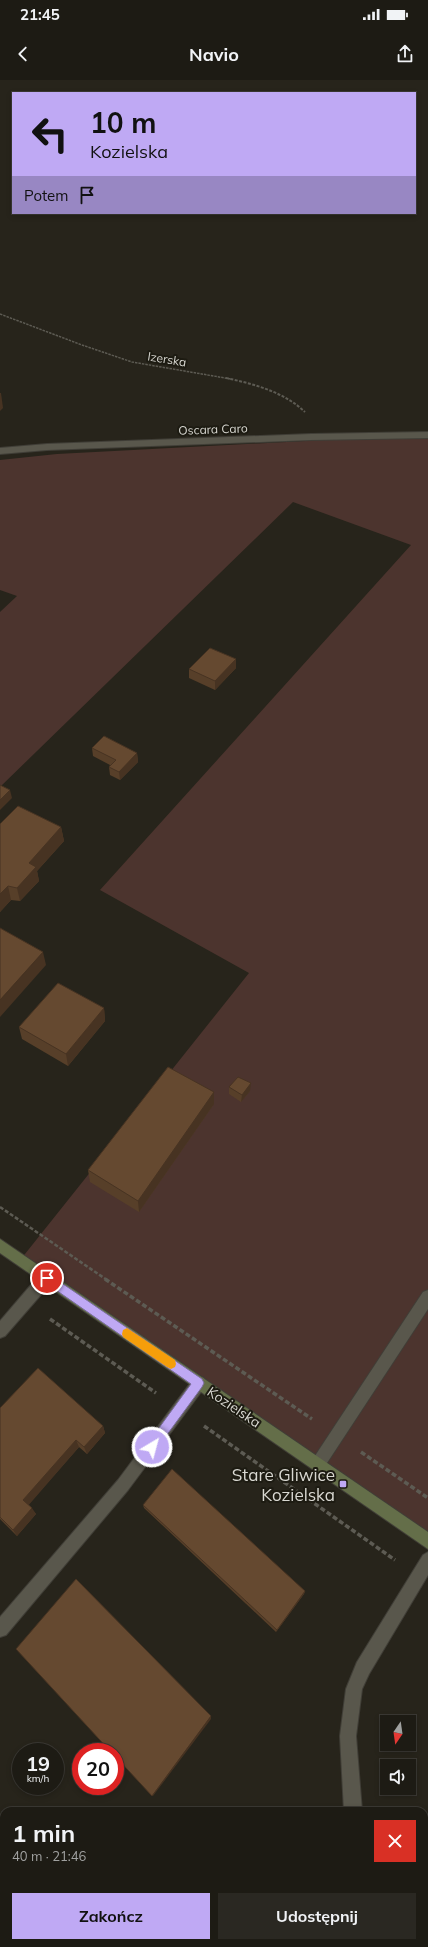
<!DOCTYPE html>
<html lang="pl">
<meta charset="utf-8">
<style>
body{margin:0;font-family:Mulish,sans-serif;background:#2a2822;color:#f1f3f6;height:100vh;display:flex;flex-direction:column;font-size:15px;white-space:nowrap}
*{box-sizing:border-box;margin:0}
p{font-size:13px;color:#a0a1a0}
.icon{flex:none;width:22px;height:22px;fill:none;stroke:currentColor;stroke-width:2;stroke-linecap:round;stroke-linejoin:round}
.map{position:relative;flex:1;overflow:hidden}
.details{position:absolute;left:0px;top:1727px;width:428px;height:140px;display:flex;flex-direction:column;background:#1d1b14;border-radius:12px 12px 0 0;box-shadow:0 2px 6px #0003,0 0 0 1px #3b3934}
.details>*{flex:none}
.guide{position:absolute;left:12px;top:12px;width:404px;height:122px;border-radius:0px;box-shadow:0 2px 6px #0003,0 0 0 1px #3b3934;background:#bfa9f4;color:#111;overflow:hidden}
.needle{width:26px;rotate:193deg}
.buttons{position:absolute;left:380px;top:1635px;display:grid;gap:8px}
.buttons a{display:grid;place-items:center;width:36px;height:36px;border-radius:0px;background:#1d1b14;box-shadow:0 2px 6px #0003,0 0 0 1px #3b3934;font-size:20px}
.speed{position:absolute;left:12px;top:1663px;display:flex;gap:8px;font-size:20px;font-weight:700;text-align:center}
.speed>*{display:grid;place-content:center;width:52px;height:52px;border-radius:50%;background:#1d1b14;box-shadow:0 2px 6px #0003,0 0 0 1px #3b3934;line-height:1}
.speed small{font-size:10px;font-weight:400}
.speed .limit{border:6px solid #d22;background:#fff;color:#111}
.pin{position:absolute;display:grid;place-items:center;width:34px;height:34px;color:#fff;margin:-17px;border:2px solid #fff;border-radius:50%;box-shadow:0 1px 4px #0007}
.me{position:absolute;width:44px;margin:-22px;rotate:37deg;stroke-linejoin:round;filter:drop-shadow(0 0 3px #0008)}
.turn{display:flex;align-items:center;gap:14px;height:84px;padding:0 12px;font-size:18px}
.turn .icon{width:52px;height:52px;stroke-width:2.5}
.turn b{display:block;font-size:28px;line-height:34px}
.then{display:flex;align-items:center;height:38px;padding:0 12px;background:#0003;gap:8px;font-size:15px}
.round{display:grid;place-items:center;flex:none;width:42px;height:42px;border-radius:0px;background:#2a2822}
.headline{display:flex;align-items:center;justify-content:space-between;height:68px;padding:0 12px}
h1{font-size:24px;font-weight:700;line-height:30px}
.cta{display:flex;gap:8px;margin-top:auto;padding:8px 12px}
.cta a{flex:1;height:46px;border-radius:0px;background:#bfa9f4;color:#111;font-size:16px;font-weight:700;line-height:46px;text-align:center}
.cta a+a{background:#2a2822;color:#f1f3f6}
.status{display:flex;justify-content:space-between;align-items:center;height:28px;padding:0 20px;background:#1d1b14;direction:ltr}
.status svg{height:11px;fill:currentColor}
header{display:flex;justify-content:space-between;align-items:center;height:52px;padding:0 12px;background:#1d1b14;font-size:18px;font-weight:700}
.map>svg:first-child{display:block}
.green{fill:#4c342e}
.lines{fill:none;stroke-linecap:round;stroke-linejoin:round}
.lane-casing{stroke:#403e37;stroke-width:2}
.street-casing{stroke:#403e37;stroke-width:2}
.secondary-casing{stroke:#403e37;stroke-width:2}
.path-far3{stroke:#5d5b53;stroke-width:1.5;stroke-dasharray:2.5 1;stroke-linecap:butt}
.path-far2{stroke:#5d5b53;stroke-width:2;stroke-dasharray:3 1.5;stroke-linecap:butt}
.path-far1{stroke:#5d5b53;stroke-width:2.5;stroke-dasharray:4 2;stroke-linecap:butt}
.path{stroke:#5d5b53;stroke-width:3.5;stroke-dasharray:5 2.5;stroke-linecap:butt}
.lane{fill:#59574c;fill-rule:evenodd}
.street{fill:#59574c;fill-rule:evenodd}
.secondary{fill:#646e49;fill-rule:evenodd}
.wall{fill:#573f29}
.shaded-wall{fill:#473322}
.building{fill:#654930;stroke:#473322}
.route{fill:#bfa9f4;stroke:#7c6e9f}
.slow{fill:#f59e0b}
.poi-dot{fill:#bfa9f4;stroke:#1d1b12;stroke-width:1.5}
.labels{text-anchor:middle;dominant-baseline:central;stroke-width:4;stroke-linejoin:round;paint-order:stroke}
.far-street-label{font-size:12px;fill:#d9d8d2;stroke:#1d1b12}
.street-label{font-size:14px;fill:#d9d8d2;stroke:#1d1b12}
.near-poi-label{font-size:17px;fill:#d9d8d2;stroke:#1d1b12;text-anchor:end}
</style>
<div class="status"><b>21:45</b><svg viewBox="0 0 49 12"><path d="M0 12V9h3v3zM5 12V6h3v6zM10 12V3h3v9zM15 12V0h3v12zM26 1h20v11H26zM47 4h2v5h-2z"/></svg></div>
<header><svg class="icon" aria-label="back" viewBox="0 0 24 24"><path d="M15 5l-7 7 7 7"/></svg>Navio<svg class="icon" aria-label="share" viewBox="0 0 24 24"><path d="M12 15V3M7 8l5-5 5 5M5 13v7h14v-7"/></svg></header>
<div class="map">
<svg width="428" height="1867" viewBox="0 0 428 1867">
<rect width="100%" height="100%" fill="#27241b"/>
<!-- green -->
<path class="green" d="M428,355V1461L21,1179L249,893L100,810L411,465L293,422L0,707V532L17,516L0,510V380L57,374L305,361L311,357Z"/>
<g class="lines">
<defs>
<g id="lane">
<path d="M47,1190L52,1192L54,1197L52,1202L5,1256L0,1258V1241L42,1192Z"/>
<path d="M199,1296L204,1298L206,1303L204,1308L128,1410L6,1555L0,1557V1537L118,1400L194,1298Z"/>
</g>
<g id="street">
<path d="M428,352V358L311,360L47,370L0,374V368L47,364L311,354Z"/>
<path d="M428,1210V1229L323,1389L318,1391L313,1389L311,1384L313,1379L423,1212Z"/>
<path d="M428,1472V1495L369,1594L362,1609L356,1656L362,1731H344L340,1656L346,1609L357,1582L423,1475Z"/>
<path d="M290,1863H308L306,1867H288Z"/>
</g>
<path id="secondary" d="M0,1159L428,1452V1469L0,1173Z"/>
</defs>
<!-- lane casing -->
<use href="#lane" class="lane-casing"/>
<!-- street casing -->
<use href="#street" class="street-casing"/>
<!-- secondary casing -->
<use href="#secondary" class="secondary-casing"/>
<!-- path-far3 -->
<path class="path-far3" d="M0,234L82,265L132,282L231,299"/>
<!-- path-far2 -->
<path class="path-far2" d="M226,298C254,304 284,312 305,332"/>
<!-- path-far1 -->
<path class="path-far1" d="M0,1127L107,1200"/>
<!-- path -->
<g class="path">
<path d="M105,1199L312,1339"/>
<path d="M50,1239L156,1313"/>
<path d="M204,1346L395,1480"/>
<path d="M361,1372L428,1418"/>
</g>
<!-- lane -->
<use href="#lane" class="lane"/>
<!-- street -->
<use href="#street" class="street"/>
<!-- secondary -->
<use href="#secondary" class="secondary"/>
</g>
<!-- wall -->
<g class="wall">
<path d="M236,579V588L215,610L189,598V589Z"/>
<path d="M92,668L137,673L138,682L120,700L110,695L109,687L110,685L93,676Z"/>
<path d="M0,744L61,747L64,761L37,791L39,801L20,821L11,820L0,832Z"/>
<path d="M104,928L105,941L68,986L22,959L19,947Z"/>
<path d="M229,1007L250,1011L241,1022L229,1014Z"/>
<path d="M214,1024L139,1132L90,1102L88,1090Z"/>
<path d="M0,1328L103,1346L105,1353L87,1374L79,1367L28,1425L36,1434L17,1456L0,1439Z"/>
<path d="M143,1425L305,1511L304,1514L276,1552L144,1428Z"/>
<path d="M365,1863H389L394,1867H363Z"/>
</g>
<!-- shaded-wall -->
<g class="shaded-wall">
<path d="M0,313H1L3,328L0,331Z"/>
<path d="M236,579V588L215,610V601Z"/>
<path d="M137,673L138,682L120,700L119,692Z"/>
<path d="M10,710L12,718L0,730V720Z"/>
<path d="M61,747L64,761L37,791L39,801L20,821L17,808L29,783Z"/>
<path d="M8,806L11,820L0,832V814Z"/>
<path d="M43,872L46,885L0,937V920Z"/>
<path d="M104,928L105,941L68,986L66,974Z"/>
<path d="M251,1003L250,1011L241,1022L242,1015Z"/>
<path d="M214,1012V1024L139,1132L138,1121Z"/>
<path d="M103,1346L105,1353L87,1374L84,1367Z"/>
<path d="M76,1360L79,1367L27,1427L23,1420Z"/>
<path d="M32,1428L36,1434L17,1456L13,1450Z"/>
<path d="M305,1511L304,1514L276,1552L277,1550Z"/>
<path d="M211,1636V1639L153,1716H152Z"/>
</g>
<!-- building -->
<g class="building">
<path d="M210,568L236,579L215,601L189,589Z"/>
<path d="M104,656L137,673L119,692L109,687L116,680L92,668Z"/>
<path d="M0,705L10,710L0,720Z"/>
<path d="M18,726L61,747L29,783L36,787L17,808L8,806L0,814V744Z"/>
<path d="M0,848L43,872L0,920Z"/>
<path d="M58,903L104,928L66,974L19,947Z"/>
<path d="M168,987L214,1012L138,1121L88,1090Z"/>
<path d="M238,997L251,1003L242,1015L229,1007Z"/>
<path d="M38,1288L103,1346L84,1367L76,1360L23,1420L32,1428L13,1450L0,1437V1328Z"/>
<path d="M172,1389L305,1511L277,1550L143,1425Z"/>
<path d="M76,1499L211,1636L152,1716L115,1676V1672H111L16,1569Z"/>
<path d="M370,1863H389L394,1867H368Z"/>
</g>
<!-- route -->
<path class="route" d="M47,1193L202,1299L204,1303L202,1307L155,1371L152,1372L148,1371L146,1367L148,1363L191,1304L43,1201L41,1198L43,1194Z"/>
<!-- slow -->
<path class="slow" d="M127,1248L175,1280L176,1284L175,1287L171,1289L167,1287L123,1257L122,1254L123,1250Z"/>
<!-- markers -->
<rect class="poi-dot" x="339" y="1400" width="8" height="8" rx="2"/>
<g class="labels">
<!-- far-street labels -->
<g class="far-street-label">
<text transform="translate(167 279) rotate(9)">Izerska</text>
<text transform="translate(213 349) rotate(-2)">Oscara Caro</text>
</g>
<!-- street labels -->
<g class="street-label">
<text transform="translate(234 1327) rotate(34)">Kozielska</text>
</g>
<!-- near-poi labels -->
<g class="near-poi-label">
<text x="335" y="1394">Stare Gliwice<tspan x="335" dy="20">Kozielska</tspan></text>
</g>
</g>
</svg>
<div class="buttons">
<a><svg class="needle" viewBox="-14 -14 28 28"><path d="M0-13l5 13h-10z" fill="#e53935"/><path d="M0 13l5-13h-10z" fill="#a0a1a0"/></svg></a>
<a><svg class="icon" aria-label="sound" viewBox="0 0 24 24"><path d="M4 9h4l5-4v14l-5-4H4zM17 9q2 3 0 6"/></svg></a>
</div>
<div class="speed"><div>19<small>km/h</small></div><div class="limit">20</div></div>
<div class="pin" style="left:47px;top:1198px;background:#d93025"><svg class="icon" aria-label="arrive" viewBox="0 0 24 24"><path d="M6 21V4h12l-3 4 3 4H6"/></svg></div>
<svg class="me" style="left:152px;top:1367px" viewBox="-20 -20 40 40"><circle r="17" fill="#bfa9f4" stroke="#fff" stroke-width="3"/><path d="M0-11L8 9 0 5-8 9z" fill="#fff"/></svg>
<div class="guide">
<div class="turn"><svg class="icon" aria-label="left" viewBox="0 0 24 24"><path d="M17 20v-9H6M10 6l-5 5 5 5"/></svg><div><b>10 m</b>Kozielska</div></div>
<div class="then">Potem<svg class="icon" aria-label="arrive" viewBox="0 0 24 24"><path d="M6 21V4h12l-3 4 3 4H6"/></svg></div>
</div>
<section class="details">
<div class="headline"><div><h1>1 min</h1><p>40 m · 21:46</p></div><a class="round" style="background:#d93025;color:#fff"><svg class="icon" aria-label="close" viewBox="0 0 24 24"><path d="M6 6l12 12M18 6L6 18"/></svg></a></div>
<div class="cta"><a>Zakończ</a><a>Udostępnij</a></div>
</section>
</div>
